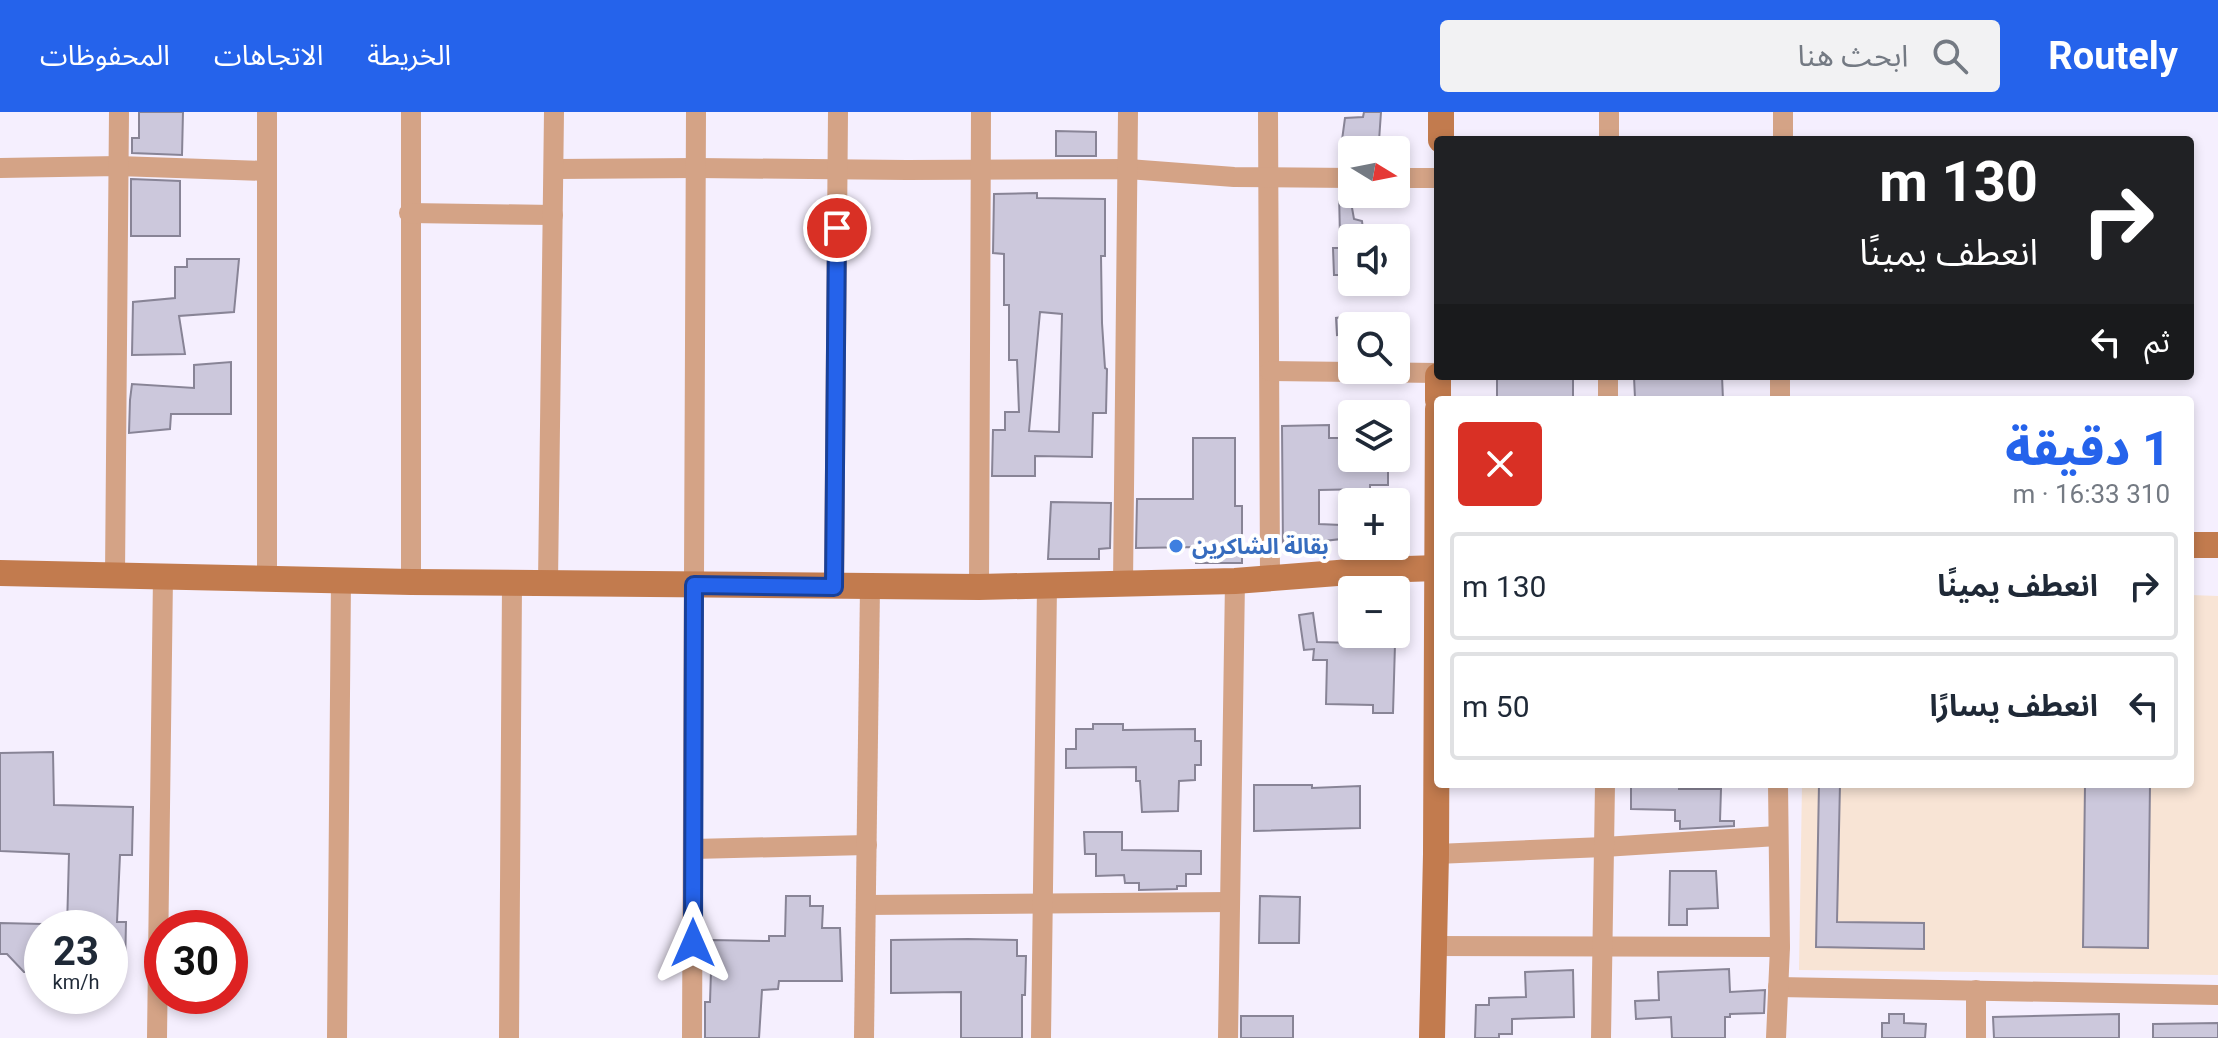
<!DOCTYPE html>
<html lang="ar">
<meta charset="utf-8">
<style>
body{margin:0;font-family:Roboto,"Noto Sans Arabic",sans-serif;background:#f2f2f3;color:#1f2937;direction:rtl;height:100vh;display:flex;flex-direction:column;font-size:30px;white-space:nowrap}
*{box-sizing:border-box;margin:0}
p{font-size:26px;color:#747a83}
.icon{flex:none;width:44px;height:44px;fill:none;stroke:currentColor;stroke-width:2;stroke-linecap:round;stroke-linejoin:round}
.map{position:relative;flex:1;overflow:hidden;direction:ltr}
.side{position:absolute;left:1434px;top:284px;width:760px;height:392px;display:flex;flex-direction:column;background:#fff;border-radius:8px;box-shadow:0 4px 12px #0003;direction:rtl}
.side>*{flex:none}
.hud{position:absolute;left:1434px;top:24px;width:760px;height:244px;border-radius:8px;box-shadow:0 4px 12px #0003;direction:rtl;background:#202124;color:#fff;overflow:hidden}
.needle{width:52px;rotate:100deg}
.controls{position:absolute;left:1338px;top:24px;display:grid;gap:16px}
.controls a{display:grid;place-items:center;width:72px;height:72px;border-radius:8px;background:#fff;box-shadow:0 4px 12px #0003;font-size:40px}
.speed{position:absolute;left:24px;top:798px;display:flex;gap:16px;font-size:40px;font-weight:700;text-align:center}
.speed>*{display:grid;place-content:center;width:104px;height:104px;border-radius:50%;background:#fff;box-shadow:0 4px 12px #0003;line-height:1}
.speed small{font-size:20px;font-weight:400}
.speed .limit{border:12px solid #d22;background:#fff;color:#111}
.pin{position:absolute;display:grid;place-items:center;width:68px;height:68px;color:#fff;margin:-34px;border:4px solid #fff;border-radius:50%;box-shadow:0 2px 8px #0007}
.me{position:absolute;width:88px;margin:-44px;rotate:0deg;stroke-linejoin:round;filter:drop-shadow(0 0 6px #0008)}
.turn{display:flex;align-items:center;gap:28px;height:168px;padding:0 24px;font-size:36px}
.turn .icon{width:104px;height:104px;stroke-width:2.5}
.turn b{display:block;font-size:56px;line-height:68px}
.then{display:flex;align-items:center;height:76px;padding:0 24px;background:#0003;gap:16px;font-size:30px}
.round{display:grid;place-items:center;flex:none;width:84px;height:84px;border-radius:8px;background:#f2f2f3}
.headline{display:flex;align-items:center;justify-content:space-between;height:136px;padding:0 24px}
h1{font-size:48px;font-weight:800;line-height:60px;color:#2563eb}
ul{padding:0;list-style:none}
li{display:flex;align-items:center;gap:24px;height:108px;margin:0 16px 12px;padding:0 8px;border:4px solid #e0e1e3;border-radius:8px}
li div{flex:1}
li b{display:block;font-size:30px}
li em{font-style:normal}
header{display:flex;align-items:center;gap:48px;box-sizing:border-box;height:112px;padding:0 40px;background:#2563eb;color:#fff}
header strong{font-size:38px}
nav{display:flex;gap:44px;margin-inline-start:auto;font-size:28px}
.search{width:560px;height:72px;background:#f2f2f3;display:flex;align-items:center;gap:20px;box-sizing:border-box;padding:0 28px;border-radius:8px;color:#747a83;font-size:30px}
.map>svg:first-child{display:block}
.education{fill:#f8e4d5}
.building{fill:#ccc8dc;stroke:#888496;stroke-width:2;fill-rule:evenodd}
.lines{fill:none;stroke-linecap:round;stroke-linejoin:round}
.street{stroke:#d4a386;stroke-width:20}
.secondary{stroke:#c27b4e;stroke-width:26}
.route-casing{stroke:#184099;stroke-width:20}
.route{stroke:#2563eb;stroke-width:14}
.shop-dot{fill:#3f7fe0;stroke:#fff;stroke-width:3}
.labels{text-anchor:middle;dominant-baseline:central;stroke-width:8;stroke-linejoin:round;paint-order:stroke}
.shop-label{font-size:22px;font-weight:bold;fill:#366cbe;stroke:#fff;text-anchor:start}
</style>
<header>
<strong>Routely</strong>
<div class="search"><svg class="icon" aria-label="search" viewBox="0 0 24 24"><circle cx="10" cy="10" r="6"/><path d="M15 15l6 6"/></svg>ابحث هنا</div>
<nav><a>الخريطة</a><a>الاتجاهات</a><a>المحفوظات</a></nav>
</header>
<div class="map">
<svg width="2218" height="926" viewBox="0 0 2218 926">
<rect width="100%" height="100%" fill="#f5effe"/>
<!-- education -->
<path class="education" d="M2190,483L2218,484V863L1799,858L1802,672H2190Z"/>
<!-- building -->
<g class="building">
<path d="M139,0H183L182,43L132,41V26H139Z"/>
<path d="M1364,0H1381L1379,29L1342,28L1345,6L1363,5Z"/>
<path d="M1056,19L1096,20V44H1056Z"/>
<path d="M131,67L180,69V124H131Z"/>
<path d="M1339,79H1349L1354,107L1362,109L1364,126H1340Z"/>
<path d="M1037,81V86L1105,87V144H1101L1102,211L1105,256L1107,257L1106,301H1093L1092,345L1035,344V364H992L993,318H1005V300H1019L1017,248H1009V193H1004V142L993,141L994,82ZM1040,200L1062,202L1059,320L1029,319Z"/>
<path d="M1333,136H1352V163H1334Z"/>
<path d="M187,147H239L234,200L179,204L185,242L132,243L133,190L175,186V155H187Z"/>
<path d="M1352,204V221L1337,223L1336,206Z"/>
<path d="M231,250V302H171L170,317L129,321L130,288L132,272L194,276V253Z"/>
<path d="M1497,264L1573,265V288H1497Z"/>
<path d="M1689,264H1722L1723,288L1635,286L1634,265Z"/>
<path d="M1329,313V326H1350L1352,346H1388V373H1370V377L1319,378V412L1341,413V427L1324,429V440L1283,439L1282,314Z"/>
<path d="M1193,326H1235V394H1242V451H1196V435L1136,436L1137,387H1193Z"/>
<path d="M1051,390L1111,391L1110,436L1099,437V447H1048Z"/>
<path d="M1313,501L1317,530L1395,532L1393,601H1373V593L1326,592L1327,548H1313L1314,537L1304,538L1299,503Z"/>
<path d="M1093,612H1123V618L1195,617V629H1201V653H1195V668L1179,669L1178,699L1142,700L1140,669H1136V655L1066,656V637H1076V617H1093Z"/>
<path d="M53,640L54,693L133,695L132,743H120L117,810H126L125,858H110V816H67L69,742L0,739V641Z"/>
<path d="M1631,672H1679V677H1721L1720,709H1734V714L1680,717V709H1675V698L1631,697Z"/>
<path d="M1819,672H1840L1837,810L1924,811V837L1816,835Z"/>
<path d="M2085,672H2150L2148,836L2083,835Z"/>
<path d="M1254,673H1312V676L1360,674V716L1254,719Z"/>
<path d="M1084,720H1122V738L1201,739V762H1186V774H1177V777L1139,778V771H1125L1124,763L1096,764V742H1085Z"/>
<path d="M1670,759H1716L1718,796L1687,797V813H1669Z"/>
<path d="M786,784H810V794H823L822,816H840L842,869H779L778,877L762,878L759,926H705V890H710L712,828L769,829V824H785Z"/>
<path d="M1260,784L1300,785L1299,831H1259Z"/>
<path d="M0,811L42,812V860H24L7,842H0Z"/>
<path d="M968,827L1017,828V844H1026L1025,883H1022V926H961V880L891,881V828Z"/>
<path d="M1729,857L1730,880L1765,878L1764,901L1730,902V905H1725V926H1672L1671,905L1636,907L1635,889L1659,888L1658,860Z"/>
<path d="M1573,858L1574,905L1512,907V922H1499V926H1475L1476,893H1489V886L1526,885L1525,860Z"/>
<path d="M1889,902H1904V911L1926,912L1925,926H1882V911H1889Z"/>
<path d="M2119,902V926H1994L1993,905Z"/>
<rect x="1241" y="904" width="52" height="22"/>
<path d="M2218,911V926H2153V912Z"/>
</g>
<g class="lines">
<!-- street -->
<g class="street">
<path d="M411,0V470"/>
<path d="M1268,0L1270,466"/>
<path d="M1609,28V0"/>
<path d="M1783,28V0"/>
<path d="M0,56L118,54L267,59"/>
<path d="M555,57L697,56L907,58L1128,57L1234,65L1352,66"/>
<path d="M1396,66H1438"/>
<path d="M409,101L553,103"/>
<path d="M1270,259L1438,261"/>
<path d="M1608,288V264"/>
<path d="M1780,288V264"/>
<path d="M115,463L119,0"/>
<path d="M267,468V0"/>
<path d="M548,471L554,0"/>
<path d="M1123,472L1128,0"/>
<path d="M834,475L838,0"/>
<path d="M979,475L981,0"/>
<path d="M693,737L867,733"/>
<path d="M1436,742L1604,735L1777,724"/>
<path d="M866,793L1230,790"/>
<path d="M1433,834L1780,835"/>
<path d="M1778,875L2218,883"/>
<path d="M157,926L163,464"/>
<path d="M337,926L341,468"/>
<path d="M509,926L512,471"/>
<path d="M692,926L696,0"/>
<path d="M864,926L870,475"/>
<path d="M1041,926L1047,474"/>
<path d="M1228,926L1235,469"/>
<path d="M1601,926L1605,672"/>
<path d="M1776,926L1780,835L1778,672"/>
<path d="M1976,926V878"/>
</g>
<!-- secondary -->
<g class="secondary">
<path d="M1441,28V0"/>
<path d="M1438,288V264"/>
<path d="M2190,433H2218"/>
<path d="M0,461L411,470L979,475L1235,469L1376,458L1438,456"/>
<path d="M1432,926L1436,742L1438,297"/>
</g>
</g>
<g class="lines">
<defs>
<path id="route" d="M693,831L694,473L834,475L837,116"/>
</defs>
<!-- route casing -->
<use href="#route" class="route-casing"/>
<!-- route -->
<use href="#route" class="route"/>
</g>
<!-- markers -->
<circle class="shop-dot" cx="1176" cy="434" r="8"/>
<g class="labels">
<!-- shop labels -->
<g class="shop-label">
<text x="1192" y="434">بقالة الشاكرين</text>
</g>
</g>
</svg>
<div class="controls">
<a><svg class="needle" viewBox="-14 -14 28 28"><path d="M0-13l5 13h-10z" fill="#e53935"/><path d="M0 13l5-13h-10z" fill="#747a83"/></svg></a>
<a><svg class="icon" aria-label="sound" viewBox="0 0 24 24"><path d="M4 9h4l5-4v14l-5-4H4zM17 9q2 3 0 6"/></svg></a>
<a><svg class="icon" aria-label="search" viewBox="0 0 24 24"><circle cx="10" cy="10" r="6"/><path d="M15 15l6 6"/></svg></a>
<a><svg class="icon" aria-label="layers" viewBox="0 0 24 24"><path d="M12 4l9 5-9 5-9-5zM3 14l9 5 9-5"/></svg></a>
<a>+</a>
<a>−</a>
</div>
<div class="speed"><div>23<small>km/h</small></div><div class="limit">30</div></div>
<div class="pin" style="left:837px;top:116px;background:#d93025"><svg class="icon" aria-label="arrive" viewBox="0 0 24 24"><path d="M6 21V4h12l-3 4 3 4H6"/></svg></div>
<svg class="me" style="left:693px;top:831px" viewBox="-20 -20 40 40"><path d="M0-17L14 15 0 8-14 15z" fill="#2563eb" stroke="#fff" stroke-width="4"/></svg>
<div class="hud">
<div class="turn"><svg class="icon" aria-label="right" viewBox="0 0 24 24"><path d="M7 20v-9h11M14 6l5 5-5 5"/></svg><div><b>130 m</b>انعطف يمينًا</div></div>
<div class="then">ثم<svg class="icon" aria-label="left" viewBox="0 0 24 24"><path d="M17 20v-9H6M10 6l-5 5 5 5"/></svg></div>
</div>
<section class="side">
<div class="headline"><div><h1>1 دقيقة</h1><p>310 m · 16:33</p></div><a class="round" style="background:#d93025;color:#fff"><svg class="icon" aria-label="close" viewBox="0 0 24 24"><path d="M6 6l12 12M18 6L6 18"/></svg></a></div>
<ul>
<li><svg class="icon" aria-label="right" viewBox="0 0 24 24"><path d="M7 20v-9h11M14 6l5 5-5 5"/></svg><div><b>انعطف يمينًا</b></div><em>130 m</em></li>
<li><svg class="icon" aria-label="left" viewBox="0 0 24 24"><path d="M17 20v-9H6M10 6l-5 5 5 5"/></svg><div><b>انعطف يسارًا</b></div><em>50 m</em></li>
</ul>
</section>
</div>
